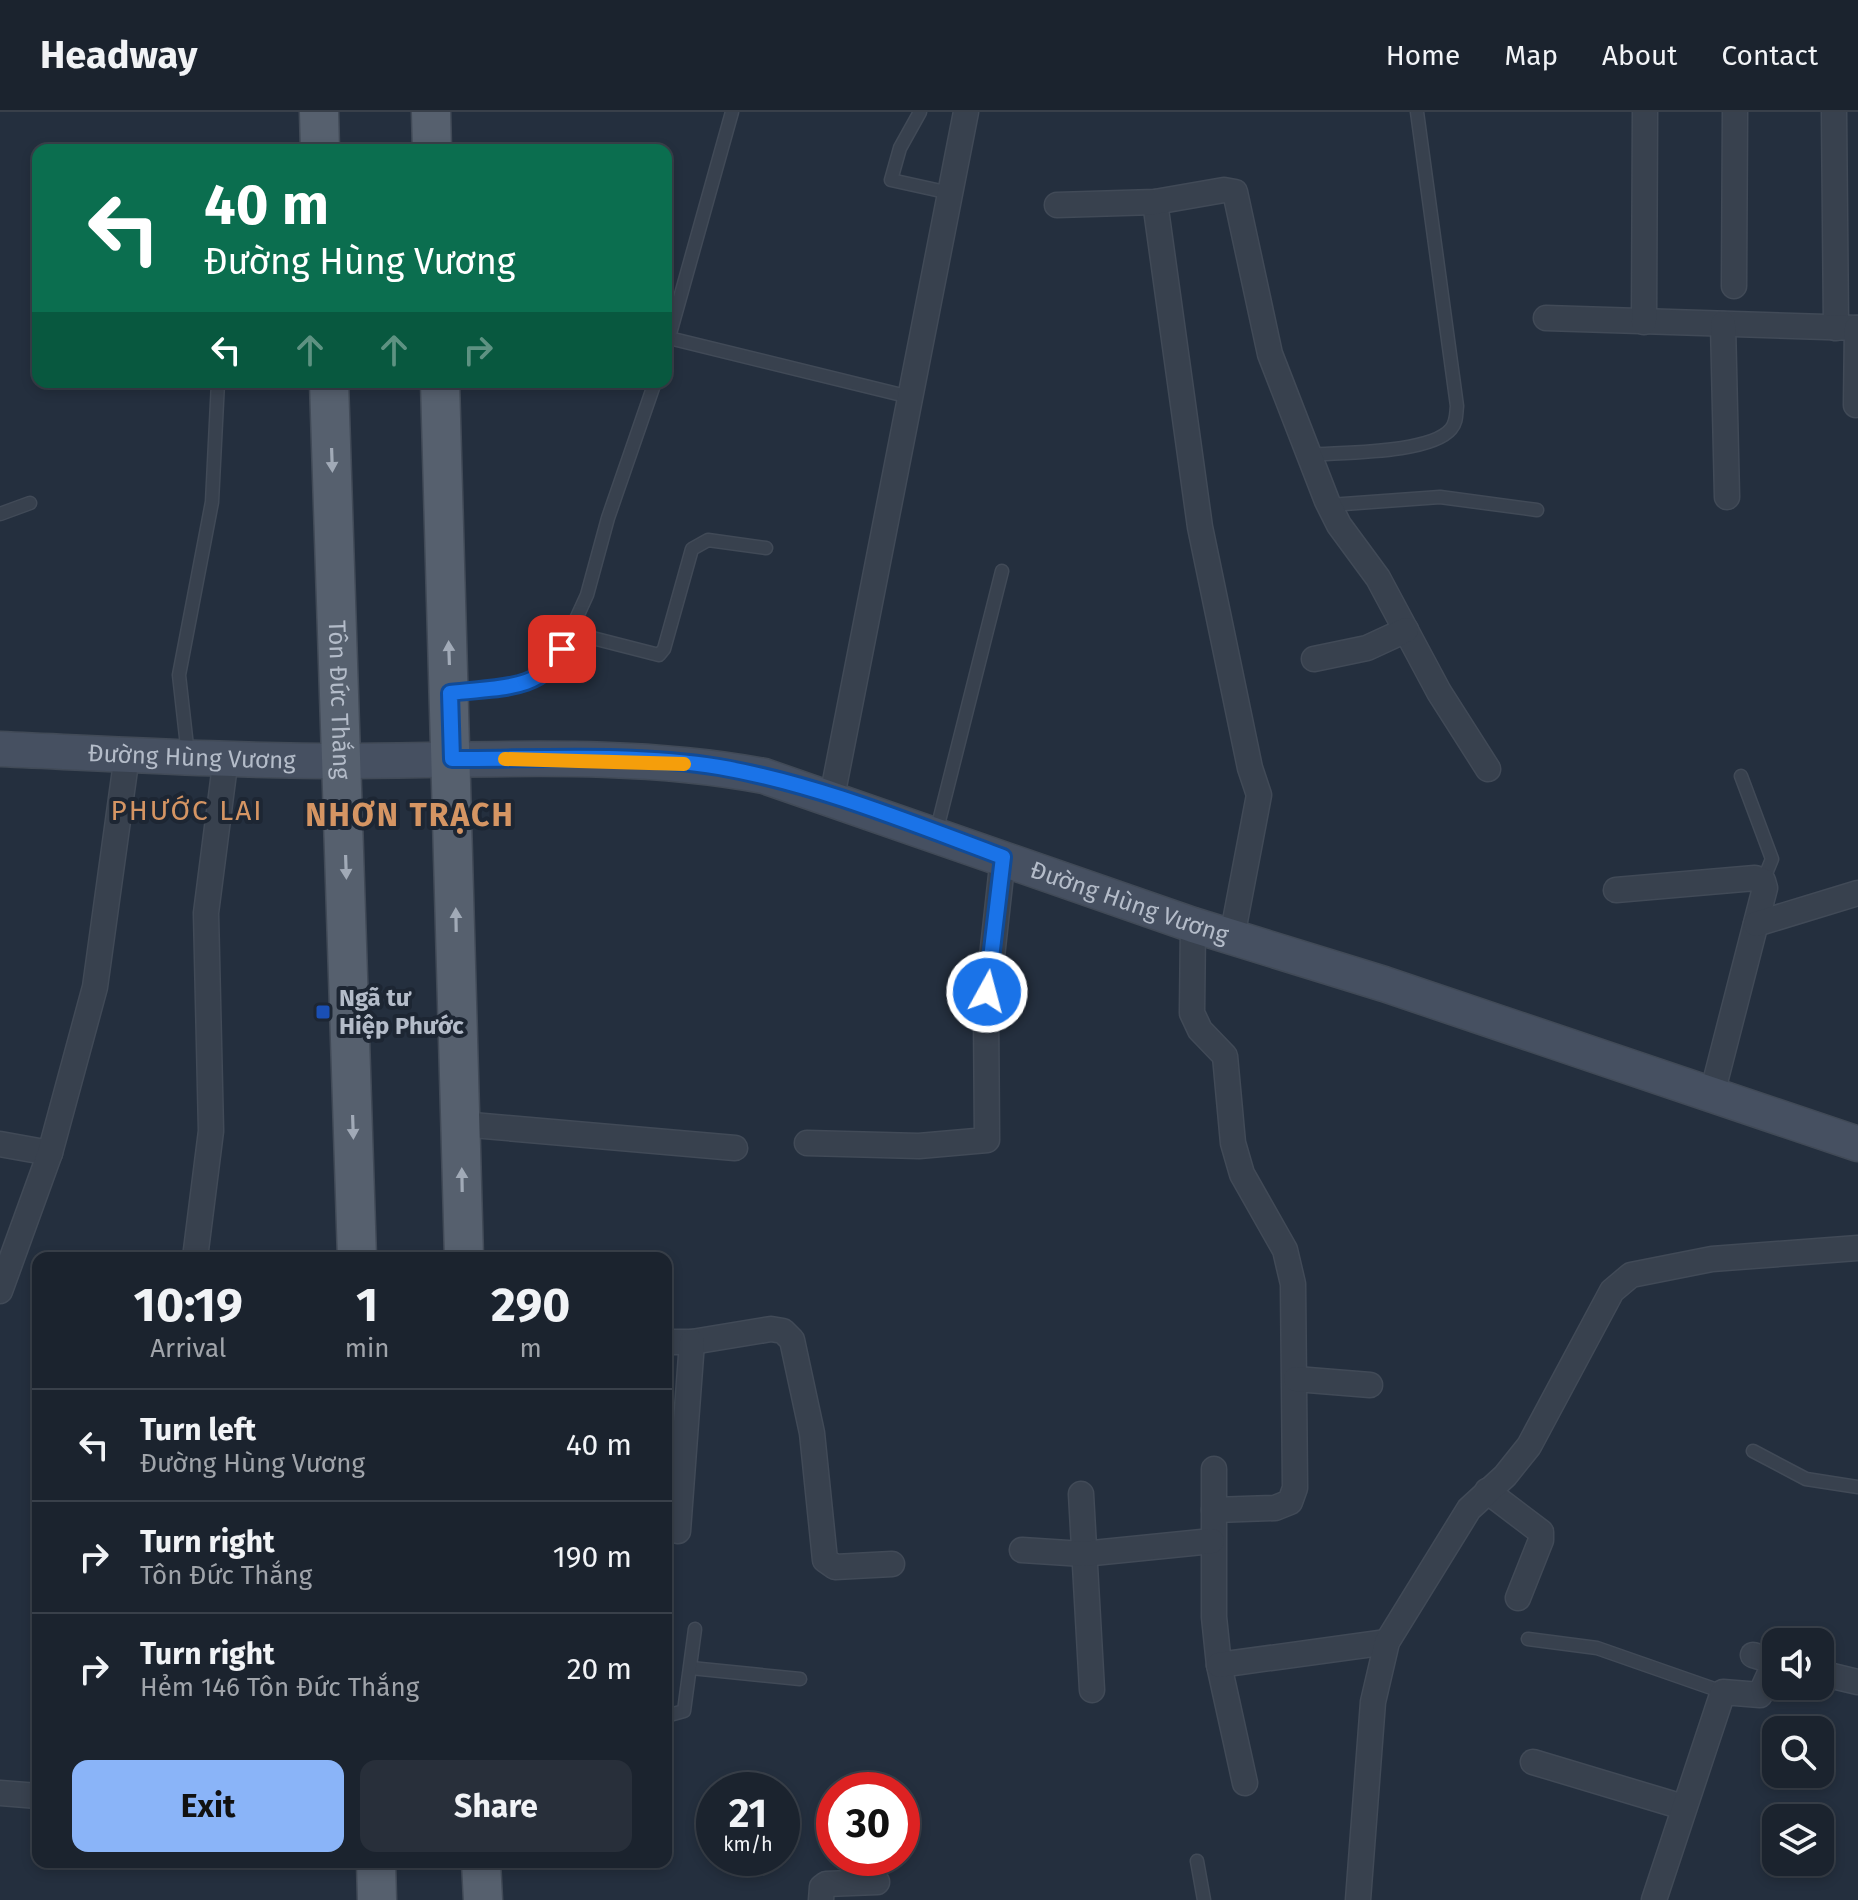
<!DOCTYPE html>
<meta charset="utf-8">
<style>
:root{--surface:#1b232e;--page:#282f3a;--text:#f1f3f6;--muted:#a0a4aa;--line:#39404a;--accent:#8ab4f8}
body{margin:0;font-family:"Fira Sans",sans-serif;background:var(--page);color:var(--text);height:100vh;display:flex;flex-direction:column;font-size:30px;white-space:nowrap}
*{box-sizing:border-box;margin:0}
p{font-size:26px;color:var(--muted)}
.icon{flex:none;width:44px;height:44px;fill:none;stroke:currentColor;stroke-width:2;stroke-linecap:round;stroke-linejoin:round}
.map{position:relative;flex:1;overflow:hidden}
.panel{position:absolute;left:32px;top:1140px;width:640px;height:616px;display:flex;flex-direction:column;background:var(--surface);border-radius:16px;box-shadow:0 4px 12px #0003,0 0 0 2px var(--line)}
.panel>*{flex:none}
.banner{position:absolute;left:32px;top:32px;width:640px;height:244px;border-radius:16px;box-shadow:0 4px 12px #0003,0 0 0 2px var(--line);background:#0b6e4f;color:#fff;overflow:hidden}
.buttons{position:absolute;left:1762px;top:1516px;display:grid;gap:16px}
.buttons a{display:grid;place-items:center;width:72px;height:72px;border-radius:16px;background:var(--surface);box-shadow:0 4px 12px #0003,0 0 0 2px var(--line);font-size:40px}
.speed{position:absolute;left:696px;top:1660px;display:flex;gap:16px;font-size:40px;font-weight:700;text-align:center}
.speed>*{display:grid;place-content:center;width:104px;height:104px;border-radius:50%;background:var(--surface);box-shadow:0 4px 12px #0003,0 0 0 2px var(--line);line-height:1}
.speed small{font-size:20px;font-weight:400}
.speed .limit{border:12px solid #d22;background:#fff;color:#111}
.pin{position:absolute;display:grid;place-items:center;width:68px;height:68px;color:#fff;margin:-34px;border-radius:16px;box-shadow:0 4px 12px #0006}
.me{position:absolute;width:88px;margin:-44px;rotate:7deg;stroke-linejoin:round;filter:drop-shadow(0 0 6px #0008)}
.turn{display:flex;align-items:center;gap:28px;height:168px;padding:0 40px;font-size:36px}
.turn .icon{width:104px;height:104px;stroke-width:2.5}
.turn b{display:block;font-size:56px;line-height:68px}
.lanes{display:flex;align-items:center;height:76px;padding:0 40px;background:#0003;justify-content:center;gap:40px;direction:ltr}
.lanes .off{opacity:.35}
.eta{display:flex;justify-content:space-evenly;align-items:center;height:136px;text-align:center}
.eta b{font-size:48px;font-weight:700;line-height:56px}
.action{display:flex;gap:16px;margin-top:auto;padding:16px 40px}
.action a{flex:1;height:92px;border-radius:16px;background:var(--accent);color:#111;font-size:32px;font-weight:700;line-height:92px;text-align:center}
.action a+a{background:var(--page);color:var(--text)}
ul{padding:0;list-style:none}
li{display:flex;align-items:center;gap:24px;height:112px;padding:0 40px;border-top:2px solid var(--line)}
li div{flex:1}
li b{display:block;font-size:30px}
li em{font-style:normal}
header{display:flex;align-items:center;gap:48px;box-sizing:border-box;height:112px;padding:0 40px;background:var(--surface);border-bottom:2px solid var(--line)}
header strong{font-size:38px}
nav{display:flex;gap:44px;margin-inline-start:auto;font-size:28px}
.map>svg:first-child{display:block}
</style>
<header>
<strong>Headway</strong>
<nav><a>Home</a><a>Map</a><a>About</a><a>Contact</a></nav>
</header>
<div class="map">
<svg width="1858" height="1788" viewBox="0 0 1858 1788">
<rect width="100%" height="100%" fill="#242f3e"/>
<g fill="none" stroke-linecap="round" stroke-linejoin="round">
<defs>
<g id="lane">
<path d="M 920,0 L 900,36 L 891,68 L 950,81"/>
<path d="M 669,226 L 910,285"/>
<path d="M 666,236 L 732,0"/>
<path d="M 1309,343 C 1341,340 1430,342 1451,317 C 1457,310 1456,302 1457,294 L 1417,0"/>
<path d="M 1330,393 L 1440,385 L 1537,398"/>
<path d="M 0,402 L 30,391"/>
<path d="M 569,520 L 659,543 L 664,537 L 692,437 L 708,428 L 766,436"/>
<path d="M 453,581 L 530,570 L 555,553 L 587,483 L 608,406 L 655,270"/>
<path d="M 188,643 L 179,563 L 212,390 L 218,270"/>
<path d="M 1741,664 L 1772,747 L 1763,769"/>
<path d="M 936,721 L 1002,459"/>
<path d="M 1753,1339 L 1806,1367 L 1858,1375"/>
<path d="M 1528,1527 L 1597,1536 L 1723,1580"/>
<path d="M 691,1556 L 800,1567"/>
<path d="M 666,1604 L 684,1599 L 695,1517"/>
<path d="M 1197,1749 L 1204,1788"/>
</g>
<g id="street">
<path d="M 1834,0 L 1836,216"/>
<path d="M 1155,90 L 1200,415 L 1250,656 L 1259,683 L 1232,825"/>
<path d="M 1057,93 L 1155,90 L 1224,78 L 1235,80 L 1270,242 L 1327,389 L 1339,413 L 1378,466 L 1439,580 L 1488,657"/>
<path d="M 1734,174 L 1735,0"/>
<path d="M 1546,206 L 1858,216"/>
<path d="M 1644,210 L 1645,0"/>
<path d="M 1723,212 L 1727,385"/>
<path d="M 1856,293 L 1857,216"/>
<path d="M 1314,547 L 1367,536 L 1406,518"/>
<path d="M 832,685 L 966,0"/>
<path d="M 1616,778 L 1755,766 L 1763,769 L 1765,776 L 1712,982"/>
<path d="M 1756,812 L 1858,781"/>
<path d="M 1193,813 L 1192,901 L 1200,918 L 1225,944 L 1233,1031 L 1242,1062 L 1285,1138 L 1293,1172 L 1295,1376 L 1290,1390 L 1275,1396 L 1214,1398"/>
<path d="M 461,1012 L 735,1036"/>
<path d="M 807,1031 L 919,1034 L 987,1028 L 986,899 L 1003,745"/>
<path d="M 0,1032 L 50,1041"/>
<path d="M 195,1146 L 211,1019 L 206,801 L 226,645"/>
<path d="M 0,1179 L 50,1041 L 95,875 L 127,643"/>
<path d="M 666,1230 L 692,1230 L 771,1217 L 783,1219 L 792,1228 L 812,1321 L 825,1448 L 835,1455 L 892,1452"/>
<path d="M 1296,1267 L 1370,1273"/>
<path d="M 1214,1357 L 1214,1505 L 1219,1553 L 1245,1671"/>
<path d="M 1487,1379 L 1541,1420 L 1541,1428 L 1518,1486"/>
<path d="M 1081,1382 L 1092,1578"/>
<path d="M 678,1419 L 692,1230"/>
<path d="M 1022,1438 L 1083,1442 L 1212,1429"/>
<path d="M 1753,1543 L 1776,1550"/>
<path d="M 1219,1553 L 1387,1530"/>
<path d="M 1820,1561 L 1858,1570"/>
<path d="M 1533,1650 L 1683,1695"/>
<path d="M 0,1681 L 38,1684"/>
<path d="M 821,1788 L 822,1775 L 826,1772 L 877,1770"/>
<path d="M 1358,1788 L 1373,1590 L 1387,1530 L 1469,1397 L 1505,1364 L 1529,1334 L 1612,1179 L 1631,1163 L 1712,1147 L 1858,1136"/>
<path d="M 1654,1788 L 1723,1580 L 1760,1583 L 1775,1550"/>
</g>
<g id="secondary">
<path id="s1" d="M 0,637 C 115,642 231,649 346,649 C 485,649 626,638 764,664 L 1193,813 L 1384,872 L 1858,1032"/>
</g>
<g id="primary">
<path d="M 319,0 L 320,38"/>
<path d="M 431,0 L 432,38"/>
<path id="s2" d="M 329,270 L 357,1146"/>
<path d="M 440,270 L 464,1146"/>
<path d="M 376,1750 L 377,1788"/>
<path d="M 481,1750 L 483,1788"/>
</g>
</defs>
<use href="#lane" stroke="#414a57" stroke-width="15"/>
<use href="#street" stroke="#414a57" stroke-width="27"/>
<use href="#secondary" stroke="#414a57" stroke-width="37"/>
<use href="#primary" stroke="#414a57" stroke-width="41"/>
<use href="#lane" stroke="#38414e" stroke-width="12"/>
<use href="#street" stroke="#38414e" stroke-width="24"/>
<use href="#secondary" stroke="#465061" stroke-width="34"/>
<use href="#primary" stroke="#56606e" stroke-width="38"/>
</g>
<defs><path id="oneway-solid" d="M-6-.8H1V-3.2L6.5 0L1 3.2V.8H-6Z" transform="scale(2)"/></defs>
<g fill="#a1aab7">
<use href="#oneway-solid" transform="translate(332 348) rotate(88)"/>
<use href="#oneway-solid" transform="translate(449 541) rotate(-92)"/>
<use href="#oneway-solid" transform="translate(346 755) rotate(88)"/>
<use href="#oneway-solid" transform="translate(456 808) rotate(-91)"/>
<use href="#oneway-solid" transform="translate(353 1015) rotate(88)"/>
<use href="#oneway-solid" transform="translate(462 1068) rotate(-91)"/>
</g>
<g fill="none" stroke-linecap="round" stroke-linejoin="round">
<defs>
<path id="route" d="M 562,537 C 543,581 492,575 450,581 L 452,647 C 540,647 633,641 719,655 C 817,672 911,711 1003,745 L 987,880"/>
</defs>
<use href="#route" stroke="#114b97" stroke-width="20"/>
<use href="#route" stroke="#1a73e8" stroke-width="14"/>
<path stroke="#f59e0b" stroke-width="14" d="M 505,647 L 684,652"/>
</g>
<rect fill="#1a4fb4" stroke="#1d2633" stroke-width="3" x="315" y="892" width="16" height="16" rx="4"/>
<g text-anchor="middle" stroke-width="8" stroke-linejoin="round" paint-order="stroke">
<g font-size="24" fill="#b4bcc9" stroke="#1d2633">
<text dy="8" stroke="none"><textPath href="#s2" startOffset="318">Tôn Đức Thắng</textPath></text>
<text dy="8" stroke="none"><textPath href="#s1" startOffset="192">Đường Hùng Vương</textPath></text>
<text dy="8" stroke="none"><textPath href="#s1" startOffset="1152">Đường Hùng Vương</textPath></text>
</g>
<g font-size="24" font-weight="bold" fill="#b4bcc9" stroke="#1d2633" text-anchor="start">
<text x="339" y="894">Ngã tư<tspan x="339" dy="28">Hiệp Phước</tspan></text>
</g>
<g font-size="28" letter-spacing="2" fill="#d59563" stroke="#1d2633">
<text x="187" y="708">PHƯỚC LAI</text>
</g>
<g font-size="32" font-weight="bold" letter-spacing="2" fill="#d59563" stroke="#1d2633">
<text x="410" y="714">NHƠN TRẠCH</text>
</g>
</g>
</svg>
<div class="buttons">
<a><svg class="icon" aria-label="sound" viewBox="0 0 24 24"><path d="M4 9h4l5-4v14l-5-4H4zM17 9q2 3 0 6"/></svg></a>
<a><svg class="icon" aria-label="search" viewBox="0 0 24 24"><circle cx="10" cy="10" r="6"/><path d="M15 15l6 6"/></svg></a>
<a><svg class="icon" aria-label="layers" viewBox="0 0 24 24"><path d="M12 4l9 5-9 5-9-5zM3 14l9 5 9-5"/></svg></a>
</div>
<div class="speed"><div>21<small>km/h</small></div><div class="limit">30</div></div>
<div class="pin" style="left:562px;top:537px;background:#d93025"><svg class="icon" aria-label="arrive" viewBox="0 0 24 24"><path d="M6 21V4h12l-3 4 3 4H6"/></svg></div>
<svg class="me" style="left:987px;top:880px" viewBox="-20 -20 40 40"><circle r="17" fill="#1a73e8" stroke="#fff" stroke-width="3"/><path d="M0-11L8 9 0 5-8 9z" fill="#fff"/></svg>
<div class="banner">
<div class="turn"><svg class="icon" aria-label="left" viewBox="0 0 24 24"><path d="M17 20v-9H6M10 6l-5 5 5 5"/></svg><div><b>40 m</b>Đường Hùng Vương</div></div>
<div class="lanes"><svg class="icon" aria-label="left" viewBox="0 0 24 24"><path d="M17 20v-9H6M10 6l-5 5 5 5"/></svg><svg class="icon off" aria-label="ahead" viewBox="0 0 24 24"><path d="M12 20V5M6 11l6-6 6 6"/></svg><svg class="icon off" aria-label="ahead" viewBox="0 0 24 24"><path d="M12 20V5M6 11l6-6 6 6"/></svg><svg class="icon off" aria-label="right" viewBox="0 0 24 24"><path d="M7 20v-9h11M14 6l5 5-5 5"/></svg></div>
</div>
<section class="panel">
<div class="eta">
<div><b>10:19</b><p>Arrival</p></div>
<div><b>1</b><p>min</p></div>
<div><b>290</b><p>m</p></div>
</div>
<ul>
<li><svg class="icon" aria-label="left" viewBox="0 0 24 24"><path d="M17 20v-9H6M10 6l-5 5 5 5"/></svg><div><b>Turn left</b><p>Đường Hùng Vương</p></div><em>40 m</em></li>
<li><svg class="icon" aria-label="right" viewBox="0 0 24 24"><path d="M7 20v-9h11M14 6l5 5-5 5"/></svg><div><b>Turn right</b><p>Tôn Đức Thắng</p></div><em>190 m</em></li>
<li><svg class="icon" aria-label="right" viewBox="0 0 24 24"><path d="M7 20v-9h11M14 6l5 5-5 5"/></svg><div><b>Turn right</b><p>Hẻm 146 Tôn Đức Thắng</p></div><em>20 m</em></li>
</ul>
<div class="action"><a>Exit</a><a>Share</a></div>
</section>
</div>
